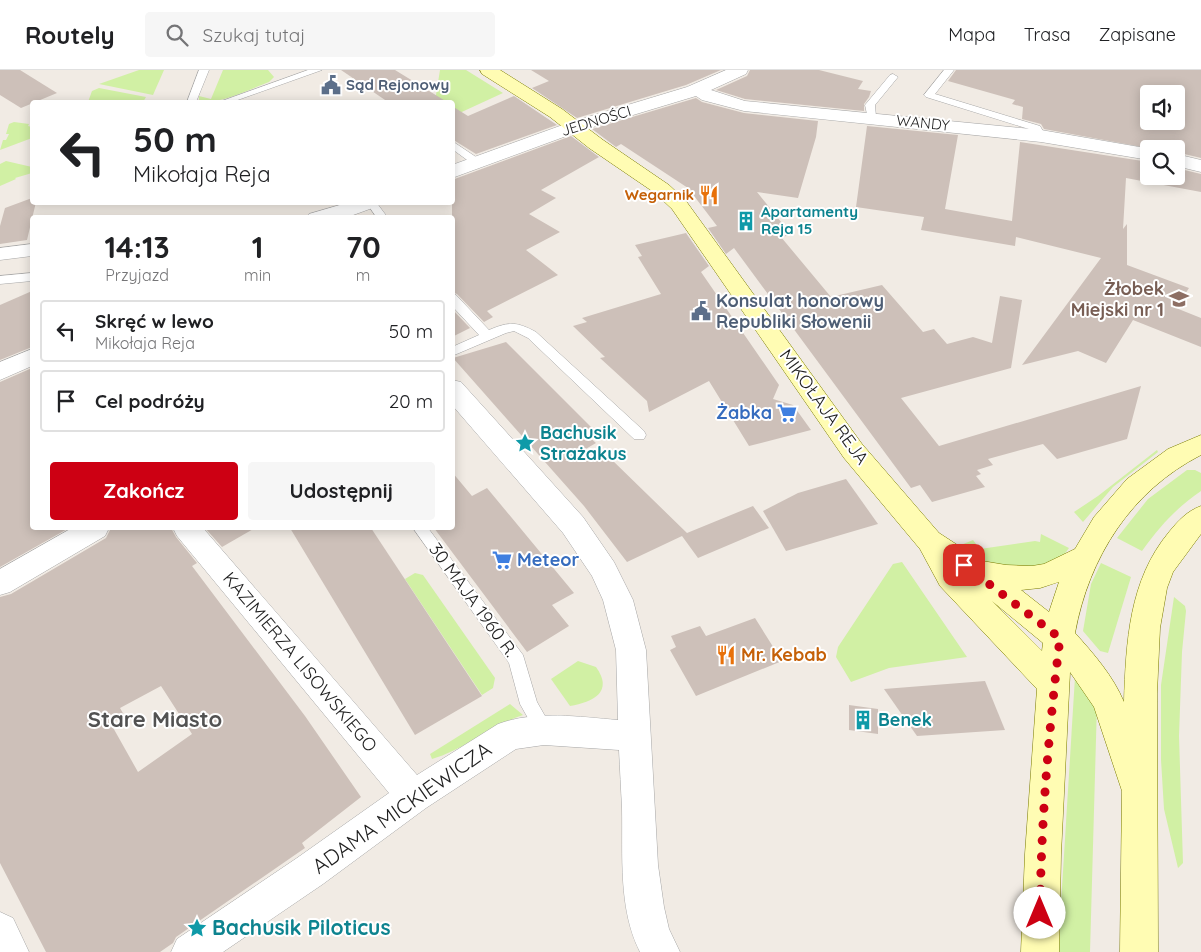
<!DOCTYPE html>
<html lang="pl">
<meta charset="utf-8">
<style>
:root{--surface:#fff;--page:#f6f6f6;--text:#202124;--muted:#757577;--line:#e0e0e0;--accent:#cd0013}
body{margin:0;font-family:Quicksand,sans-serif;background:var(--page);color:var(--text);height:100vh;display:flex;flex-direction:column;font-size:19px;white-space:nowrap}
*{box-sizing:border-box;margin:0}
p{font-size:16px;color:var(--muted)}
.icon{flex:none;width:28px;height:28px;fill:none;stroke:currentColor;stroke-width:2;stroke-linecap:round;stroke-linejoin:round}
.map{position:relative;flex:1;overflow:hidden}
.drawer{position:absolute;left:30px;top:145px;width:425px;height:315px;display:flex;flex-direction:column;background:var(--surface);border-radius:5px;box-shadow:0 2px 12px #0003}
.drawer>*{flex:none}
.banner{position:absolute;left:30px;top:30px;width:425px;height:105px;border-radius:5px;box-shadow:0 2px 12px #0003;background:#fff;color:var(--text);overflow:hidden}
.controls{position:absolute;left:1140px;top:15px;display:grid;gap:10px}
.controls a{display:grid;place-items:center;width:45px;height:45px;border-radius:5px;background:var(--surface);box-shadow:0 2px 12px #0003;font-size:25px}
.pin{position:absolute;display:grid;place-items:center;width:42px;height:42px;color:#fff;margin:-21px;border-radius:10px;box-shadow:0 2px 8px #0006}
.me{position:absolute;width:55px;margin:-28px;rotate:0deg;stroke-linejoin:round;filter:drop-shadow(0 0 4px #0008)}
.turn{display:flex;align-items:center;gap:18px;height:105px;padding:0 20px;font-size:22px}
.turn .icon{width:65px;height:65px;stroke-width:2.5}
.turn b{display:block;font-size:35px;line-height:42px}
.eta{display:flex;justify-content:space-evenly;align-items:center;height:85px;text-align:center}
.eta b{font-size:30px;font-weight:700;line-height:35px}
.primary-button{display:flex;gap:10px;margin-top:auto;padding:10px 20px}
.primary-button a{flex:1;height:58px;border-radius:5px;background:var(--accent);color:#fff;font-size:20px;font-weight:700;line-height:58px;text-align:center}
.primary-button a+a{background:var(--page);color:var(--text)}
ul{padding:0;list-style:none}
li{display:flex;align-items:center;gap:15px;height:62px;margin:0 10px 8px;padding:0 10px;border:2px solid var(--line);border-radius:5px}
li div{flex:1}
li b{display:block;font-size:19px}
li em{font-style:normal}
header{display:flex;align-items:center;gap:30px;box-sizing:border-box;height:70px;padding:0 25px;background:var(--surface);border-bottom:1px solid var(--line)}
header strong{font-size:24px}
nav{display:flex;gap:28px;margin-inline-start:auto;font-size:18px}
.search{width:350px;height:45px;background:var(--page);display:flex;align-items:center;gap:12px;box-sizing:border-box;padding:0 18px;border-radius:5px;color:var(--muted);font-size:19px}
.map>svg:first-child{display:block}
</style>
<header>
<strong>Routely</strong>
<div class="search"><svg class="icon" aria-label="search" viewBox="0 0 24 24"><circle cx="10" cy="10" r="6"/><path d="M15 15l6 6"/></svg>Szukaj tutaj</div>
<nav><a>Mapa</a><a>Trasa</a><a>Zapisane</a></nav>
</header>
<div class="map">
<svg width="1201" height="882" viewBox="0 0 1201 882">
<rect width="100%" height="100%" fill="#f1ebe4"/>
<g fill="#d1f0a4">
<path d="M 139,0 L 164,0 L 153,25 L 99,14 Z"/>
<path d="M 223,0 L 268,0 L 274,7 L 269,12 C 252,18 217,36 199,31 L 199,26 L 211,29 Z"/>
<path d="M 440,0 L 466,0 L 503,23 L 453,46 L 452,32 L 418,32 L 436,25 Z"/>
<path d="M 99,18 L 146,27 L 143,32 L 88,32 L 92,21 Z"/>
<path d="M 14,52 L 29,54 L 28,56 L 32,57 L 32,68 L 0,80 L 3,70 L 6,70 L 9,64 L 6,64 L 9,54 Z"/>
<path d="M 6,91 L 32,97 L 32,103 L 15,108 L 16,109 L 0,116 L 0,94 Z"/>
<path d="M 1157,380 L 1158,382 L 1113,417 L 1083,452 L 1074,442 L 1098,426 Z"/>
<path d="M 1187,400 L 1195,400 L 1201,403 L 1201,421 C 1175,439 1161,455 1142,481 L 1117,468 L 1148,429 Z"/>
<path d="M 1041,464 L 1069,478 L 1061,489 L 1034,499 L 985,493 L 956,477 L 973,470 L 980,479 L 1035,471 L 1040,472 Z"/>
<path d="M 902,492 L 967,587 L 889,598 L 851,612 L 836,587 L 838,577 L 893,494 Z"/>
<path d="M 1101,493 L 1131,507 L 1108,583 L 1100,581 L 1083,561 L 1091,514 Z"/>
<path d="M 415,503 L 423,505 L 495,608 L 493,618 L 482,625 L 405,509 Z"/>
<path d="M 1174,527 L 1185,536 L 1186,541 L 1182,582 L 1179,666 L 1183,793 L 1178,798 L 1164,739 L 1161,690 L 1161,615 Z"/>
<path d="M 578,591 L 596,597 C 614,622 593,632 570,636 L 551,609 Z"/>
<path d="M 1075,607 L 1097,634 L 1090,882 L 1058,882 Z"/>
<path d="M 510,634 L 523,645 C 491,656 465,679 432,689 L 430,684 Z"/>
</g>
<g fill="#cdc0b9" fill-rule="evenodd">
<path d="M 0,0 L 20,0 L 57,23 L 21,38 L 0,25 Z"/>
<path d="M 341,0 L 395,0 L 447,32 L 388,32 Z"/>
<path d="M 531,0 L 721,0 L 686,15 L 577,48 L 532,18 L 549,11 Z"/>
<path d="M 750,0 L 819,0 L 863,11 L 858,19 L 871,21 L 869,27 L 864,34 L 864,41 L 745,29 L 716,20 L 747,6 Z"/>
<path d="M 956,0 L 1201,0 L 1201,88 L 1176,82 L 1176,79 L 1153,79 L 1044,59 L 1041,54 L 1022,49 L 1023,37 L 1012,34 L 1015,30 L 948,11 ZM 1149,24 L 1176,24 L 1176,51 L 1149,51 Z"/>
<path d="M 514,26 L 557,55 L 476,84 L 452,69 L 452,36 L 468,46 Z"/>
<path d="M 696,28 L 702,32 L 744,43 L 818,51 L 816,67 L 798,128 L 757,122 L 774,143 L 786,140 L 777,147 L 792,165 L 781,167 L 831,227 L 882,215 L 923,262 L 934,259 L 947,274 L 973,267 L 992,273 L 1000,226 L 1022,230 L 1011,298 L 901,328 L 939,376 L 1141,316 L 1127,369 L 1057,389 L 1043,374 L 988,389 L 993,395 L 977,400 L 981,404 L 976,406 L 985,417 L 932,432 L 920,415 L 911,418 L 734,178 L 726,184 L 708,158 L 717,156 L 688,118 L 621,74 L 616,77 L 592,59 Z"/>
<path d="M 867,56 L 958,65 L 945,139 L 1012,151 L 1020,72 L 1149,92 L 1149,106 L 1176,106 L 1176,98 L 1201,104 L 1201,122 L 1126,108 L 1123,159 L 1127,154 L 1127,195 L 1189,218 L 1176,238 L 1201,248 L 1201,277 L 1133,250 L 1106,293 L 1078,281 L 1022,295 L 1101,188 L 1016,167 L 1015,176 L 921,160 L 924,147 L 856,137 Z"/>
<path d="M 571,66 L 599,87 L 541,120 L 556,128 L 529,144 L 560,162 L 526,180 L 558,205 L 487,241 L 493,247 L 484,252 L 457,224 L 452,222 L 452,123 L 454,122 L 452,110 Z"/>
<path d="M 32,128 L 32,132 L 36,132 L 27,170 L 0,174 L 0,156 L 5,138 Z"/>
<path d="M 686,163 L 709,196 L 701,202 L 779,315 L 773,329 L 793,335 L 811,360 L 749,376 L 709,311 L 649,342 L 647,331 L 600,288 L 605,287 L 573,256 L 587,252 L 582,248 L 661,224 L 638,187 L 642,186 L 635,175 Z"/>
<path d="M 32,221 L 32,277 L 0,290 L 0,235 Z"/>
<path d="M 452,239 L 470,258 L 452,267 Z"/>
<path d="M 506,272 L 596,362 L 588,366 L 596,373 L 565,391 L 610,388 L 687,463 L 753,436 L 769,458 L 698,488 L 682,466 L 627,492 L 584,436 L 453,288 Z"/>
<path d="M 32,298 L 32,458 L 69,458 L 0,497 L 0,312 Z"/>
<path d="M 452,402 L 472,426 L 487,418 L 574,523 L 552,535 L 569,556 L 527,582 L 434,458 L 452,458 Z"/>
<path d="M 846,409 L 878,454 L 786,481 L 763,441 L 798,423 Z"/>
<path d="M 111,458 L 171,458 L 176,467 L 197,493 L 192,496 L 305,646 L 361,727 L 302,773 L 305,778 L 176,867 L 173,873 L 160,882 L 46,882 L 0,793 L 0,527 L 11,524 L 106,468 ZM 161,616 L 192,664 L 138,702 L 111,654 L 124,645 L 120,638 Z"/>
<path d="M 205,458 L 255,458 L 222,477 Z"/>
<path d="M 290,458 L 371,458 L 482,626 L 415,665 Z"/>
<path d="M 755,548 L 782,591 L 696,626 L 670,580 L 676,577 L 671,566 L 700,556 L 706,566 Z"/>
<path d="M 985,611 L 1005,660 L 917,666 L 884,619 Z"/>
<path d="M 849,635 L 878,639 L 878,664 L 849,660 Z"/>
</g>
<g fill="none" stroke-linecap="round" stroke-linejoin="round">
<defs>
<g id="lane">
<path d="M 199,0 L 209,0 L 196,32 L 187,32 Z"/>
<path d="M 308,0 L 322,0 L 232,32 L 219,32 Z"/>
<path d="M 944,0 L 954,0 L 935,24 L 1040,56 L 1046,66 L 1045,68 L 1037,68 L 1032,60 L 926,27 L 924,25 Z"/>
<path d="M 893,4 L 898,7 L 875,35 L 876,47 L 871,50 L 868,49 L 865,35 L 890,5 Z"/>
<path d="M 452,71 L 482,91 L 483,93 L 482,95 L 474,95 L 452,79 Z"/>
<path d="M 366,132 L 376,132 L 388,148 L 377,148 Z"/>
<path d="M 32,203 L 32,211 L 0,214 L 0,206 Z"/>
<path d="M 452,224 L 456,225 L 489,260 C 510,251 517,252 536,262 L 644,361 L 646,365 L 644,369 L 634,369 L 528,268 L 514,261 L 506,263 L 452,286 L 452,277 L 479,265 L 452,236 Z"/>
<path d="M 413,458 L 428,458 L 523,585 L 537,632 L 553,660 L 550,666 L 544,668 L 538,666 L 520,634 L 509,593 Z"/>
</g>
<g id="street">
<path d="M 726,0 L 748,0 L 746,4 L 711,20 L 745,31 L 1041,60 L 1151,79 L 1149,79 L 1149,90 L 1041,72 L 744,41 L 702,30 L 696,26 L 580,61 L 452,108 L 452,95 L 568,53 L 687,17 Z"/>
<path d="M 1176,84 L 1201,90 L 1201,102 L 1176,96 Z"/>
<path d="M 350,132 L 381,132 L 378,136 L 345,148 L 306,148 L 309,144 Z"/>
<path d="M 32,174 L 32,186 L 0,190 L 0,178 Z"/>
<path d="M 32,279 L 32,296 L 0,310 L 0,292 Z"/>
<path d="M 452,310 L 461,312 L 583,447 L 614,492 L 633,530 L 646,580 L 658,795 L 664,837 L 669,859 L 680,882 L 640,882 C 618,839 623,785 622,738 C 621,719 620,700 619,680 L 544,675 L 516,679 L 426,738 L 323,814 L 223,882 L 171,882 L 177,869 L 297,788 L 389,723 L 177,466 L 173,458 L 203,458 L 417,705 L 498,654 C 536,640 579,647 618,650 L 616,580 L 603,530 L 592,506 L 563,463 L 452,335 Z"/>
<path d="M 72,458 L 109,458 L 105,466 L 10,522 L 0,525 L 0,499 Z"/>
<path d="M 0,842 L 13,848 L 29,882 L 0,882 Z"/>
</g>
<path id="secondary" d="M 480,0 L 500,0 L 562,39 L 603,70 L 669,115 L 686,131 L 862,374 L 939,463 L 982,491 L 1006,495 L 1032,496 L 1044,494 L 1075,479 L 1094,447 L 1127,409 L 1168,379 L 1201,365 L 1201,385 C 1131,421 1089,487 1075,563 C 1094,584 1113,606 1124,632 C 1126,572 1129,510 1169,462 C 1178,451 1187,441 1201,436 L 1201,464 L 1173,502 L 1167,518 L 1160,558 L 1157,623 L 1158,882 L 1120,882 L 1122,721 L 1094,637 L 1070,602 L 1061,784 L 1059,882 L 1021,882 L 1025,784 L 1037,619 L 940,516 L 920,479 L 844,388 L 672,139 L 655,123 L 589,78 L 550,47 L 482,4 ZM 1059,512 L 1049,542 L 1021,520 L 1040,518 ZM 992,531 L 1043,573 L 1042,581 Z"/>
</defs>
<use href="#lane" stroke="#a6a6a6" stroke-width="1"/>
<use href="#street" stroke="#a6a6a6" stroke-width="1"/>
<use href="#secondary" stroke="#7a7b00" stroke-width="1"/>
<use href="#lane" fill="#fff" fill-rule="evenodd"/>
<use href="#street" fill="#fff" fill-rule="evenodd"/>
<use href="#secondary" fill="#fffcb3" fill-rule="evenodd"/>
</g>
<g fill="none" stroke-linecap="round" stroke-linejoin="round">
<path stroke="#cd0013" stroke-width="9" stroke-dasharray="0 16.2" d="M 964,495 L 1060,568 C 1049,659 1041,751 1040,843"/>
</g>
<defs>
<symbol id="civic-bare" viewBox="-9 -9 18 18"><path d="M-.6-6.5H3V-4.5H.6V-3L4-1V1h2V6H-6V1h2V-1L-.6-3ZM-1.2 2.5V6h2.4V2.5Z" fill="#5c6f8a" stroke="#fff" stroke-width="2.5" paint-order="stroke"/></symbol>
<symbol id="restaurant-bare" viewBox="-9 -9 18 18"><path d="M-5-6h1v4h1v-4h1v4h1v-4h1v5L-1.5 .5V6h-2V.5L-5-1ZM5-6V6H3V1.5H1.5Q1.5-4 5-6Z" fill="#e8710a" stroke="#fff" stroke-width="2.5" paint-order="stroke"/></symbol>
<symbol id="building-bare" viewBox="-9 -9 18 18"><path d="M-4-6H4V6H1V3H-1V6H-4ZM-2.5-4.3h1.7v1.8h-1.7ZM.8-4.3h1.7v1.8H.8ZM-2.5-1h1.7V.8h-1.7ZM.8-1h1.7V.8H.8Z" fill="#0f9aa8" stroke="#fff" stroke-width="2.5" paint-order="stroke"/></symbol>
<symbol id="school-bare" viewBox="-9 -9 18 18"><path d="M0-5L7-2L0 1L-7-2ZM-4 1L0 2.5L4 1V4Q0 6-4 4Z" fill="#8d6e63" stroke="#fff" stroke-width="2.5" paint-order="stroke"/></symbol>
<symbol id="supermarket-bare" viewBox="-9 -9 18 18"><path d="M-6-5.5h2.5l.6 2H6L4.5 2H-2.5L-4.4-4H-6ZM-1.5 3.2a1.3 1.3 0 1 0 .1 0ZM3 3.2a1.3 1.3 0 1 0 .1 0Z" fill="#3f7fe0" stroke="#fff" stroke-width="2.5" paint-order="stroke"/></symbol>
<symbol id="sight-bare" viewBox="-9 -9 18 18"><path d="M0-6L1.8-2.2L6-1.7L2.9 1.2L3.7 5.4L0 3.3L-3.7 5.4L-2.9 1.2L-6-1.7L-1.8-2.2Z" fill="#0f9aa8" stroke="#fff" stroke-width="2.5" paint-order="stroke"/></symbol>
</defs>
<g fill-rule="evenodd">
<use href="#civic-bare" x="317" y="1" width="28" height="28"/>
<use href="#restaurant-bare" x="695" y="111" width="28" height="28"/>
<use href="#building-bare" x="732" y="137" width="28" height="28"/>
<use href="#school-bare" x="1165" y="215" width="28" height="28"/>
<use href="#civic-bare" x="687" y="227" width="28" height="28"/>
<use href="#supermarket-bare" x="773" y="329" width="28" height="28"/>
<use href="#sight-bare" x="511" y="359" width="28" height="28"/>
<use href="#supermarket-bare" x="488" y="476" width="28" height="28"/>
<use href="#restaurant-bare" x="712" y="571" width="28" height="28"/>
<use href="#building-bare" x="849" y="636" width="28" height="28"/>
<use href="#sight-bare" x="183" y="844" width="28" height="28"/>
</g>
<g text-anchor="middle" stroke-width="4" stroke-linejoin="round" paint-order="stroke">
<g font-size="15" font-weight="bold" fill="#4e5e75" stroke="#fff" text-anchor="start">
<text x="346" y="20">Sąd Rejonowy</text>
</g>
<g font-size="15" fill="#1f1f1f" stroke="#fff">
<text transform="translate(596 51) rotate(-17)" y="5">JEDNOŚCI</text>
<text transform="translate(923 53) rotate(6)" y="5">WANDY</text>
</g>
<g font-size="15" font-weight="bold" fill="#c56008" stroke="#fff" text-anchor="end">
<text x="694" y="130">Wegarnik</text>
</g>
<g font-size="15" font-weight="bold" fill="#0d838f" stroke="#fff" text-anchor="start">
<text x="761" y="147">Apartamenty<tspan x="761" dy="17">Reja 15</tspan></text>
</g>
<g font-size="18" font-weight="bold" fill="#785e54" stroke="#fff" text-anchor="end">
<text x="1164" y="225">Żłobek<tspan x="1164" dy="21">Miejski nr 1</tspan></text>
</g>
<g font-size="18" font-weight="bold" fill="#4e5e75" stroke="#fff" text-anchor="start">
<text x="716" y="237">Konsulat honorowy<tspan x="716" dy="21">Republiki Słowenii</tspan></text>
</g>
<g font-size="18" fill="#1f1f1f" stroke="#fff">
<text transform="translate(824 337) rotate(54)" y="6">MIKOŁAJA REJA</text>
<text transform="translate(473 530) rotate(54)" y="6">30 MAJA 1960 R.</text>
<text transform="translate(300 592) rotate(50)" y="6">KAZIMIERZA LISOWSKIEGO</text>
</g>
<g font-size="18" font-weight="bold" fill="#366cbe" stroke="#fff" text-anchor="end">
<text x="772" y="349">Żabka</text>
<text x="517" y="496" text-anchor="start">Meteor</text>
</g>
<g font-size="18" font-weight="bold" fill="#0d838f" stroke="#fff" text-anchor="start">
<text x="540" y="369">Bachusik<tspan x="540" dy="21">Strażakus</tspan></text>
<text x="878" y="656">Benek</text>
</g>
<g font-size="18" font-weight="bold" fill="#c56008" stroke="#fff" text-anchor="start">
<text x="741" y="591">Mr. Kebab</text>
</g>
<g font-size="21" fill="#1f1f1f" stroke="#fff">
<text transform="translate(402 738) rotate(-35)" y="7">ADAMA MICKIEWICZA</text>
</g>
<g font-size="21" font-weight="bold" fill="#0d838f" stroke="#fff" text-anchor="start">
<text x="212" y="865">Bachusik Piloticus</text>
</g>
<g font-size="22" font-weight="bold" fill="#525252" stroke="#fff">
<text x="155" y="657">Stare Miasto</text>
</g>
</g>
</svg>
<div class="controls">
<a><svg class="icon" aria-label="sound" viewBox="0 0 24 24"><path d="M4 9h4l5-4v14l-5-4H4zM17 9q2 3 0 6"/></svg></a>
<a><svg class="icon" aria-label="search" viewBox="0 0 24 24"><circle cx="10" cy="10" r="6"/><path d="M15 15l6 6"/></svg></a>
</div>
<div class="pin" style="left:964px;top:495px;background:#d93025"><svg class="icon" aria-label="arrive" viewBox="0 0 24 24"><path d="M6 21V4h12l-3 4 3 4H6"/></svg></div>
<svg class="me" style="left:1040px;top:843px" viewBox="-20 -20 40 40"><circle r="19" fill="#fff"/><path d="M0-13L10 11 0 6-10 11z" fill="#cd0013"/></svg>
<div class="banner">
<div class="turn"><svg class="icon" aria-label="left" viewBox="0 0 24 24"><path d="M17 20v-9H6M10 6l-5 5 5 5"/></svg><div><b>50 m</b>Mikołaja Reja</div></div>
</div>
<section class="drawer">
<div class="eta">
<div><b>14:13</b><p>Przyjazd</p></div>
<div><b>1</b><p>min</p></div>
<div><b>70</b><p>m</p></div>
</div>
<ul>
<li><svg class="icon" aria-label="left" viewBox="0 0 24 24"><path d="M17 20v-9H6M10 6l-5 5 5 5"/></svg><div><b>Skręć w lewo</b><p>Mikołaja Reja</p></div><em>50 m</em></li>
<li><svg class="icon" aria-label="arrive" viewBox="0 0 24 24"><path d="M6 21V4h12l-3 4 3 4H6"/></svg><div><b>Cel podróży</b></div><em>20 m</em></li>
</ul>
<div class="primary-button"><a>Zakończ</a><a>Udostępnij</a></div>
</section>
</div>
